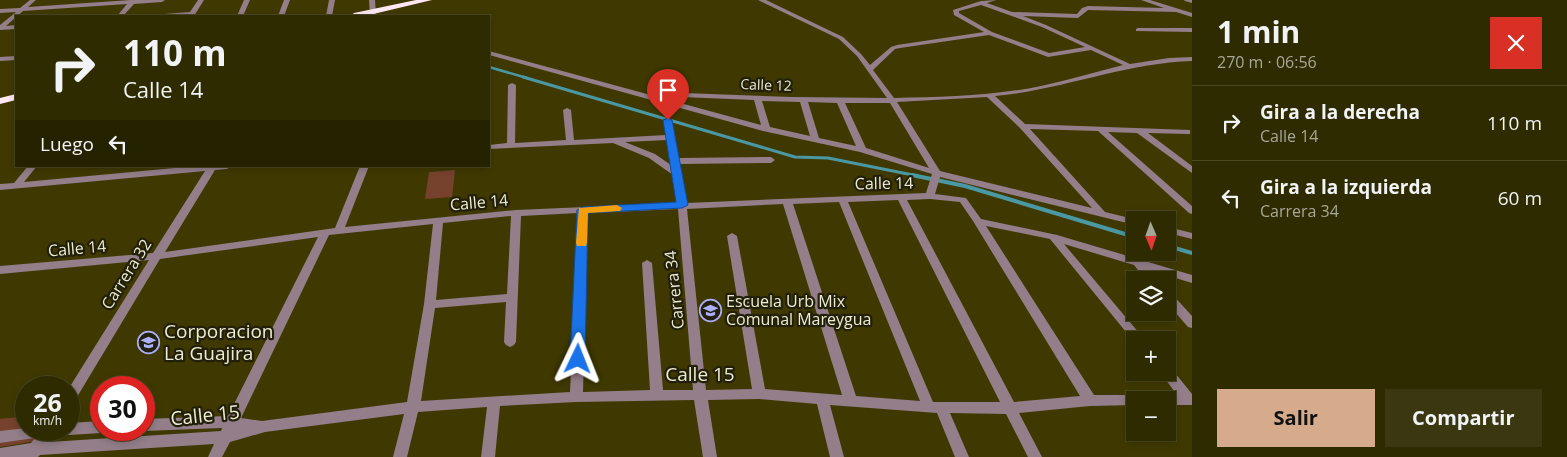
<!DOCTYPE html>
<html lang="es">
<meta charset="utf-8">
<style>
:root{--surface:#2f2b01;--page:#3b3710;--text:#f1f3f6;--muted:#a7a799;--line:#4a4723;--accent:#d6ab8b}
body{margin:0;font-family:"Open Sans",sans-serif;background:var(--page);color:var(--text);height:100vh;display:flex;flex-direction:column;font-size:19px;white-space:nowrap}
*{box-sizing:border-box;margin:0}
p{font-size:16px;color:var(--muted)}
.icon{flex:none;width:28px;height:28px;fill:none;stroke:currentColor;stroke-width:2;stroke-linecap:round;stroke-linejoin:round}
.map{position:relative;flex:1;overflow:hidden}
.sheet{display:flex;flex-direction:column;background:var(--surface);width:375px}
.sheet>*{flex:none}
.banner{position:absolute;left:15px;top:15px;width:475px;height:152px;border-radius:0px;box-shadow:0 2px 8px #0003,0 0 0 1px var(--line);background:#2f2b01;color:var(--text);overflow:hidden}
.needle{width:32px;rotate:178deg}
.buttons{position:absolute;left:1126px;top:211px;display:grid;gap:10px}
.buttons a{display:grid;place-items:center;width:50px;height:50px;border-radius:0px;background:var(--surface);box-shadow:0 2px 8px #0003,0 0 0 1px var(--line);font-size:25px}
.speed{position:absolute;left:15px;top:376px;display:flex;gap:10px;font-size:25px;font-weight:700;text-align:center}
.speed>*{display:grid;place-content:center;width:65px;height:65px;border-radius:50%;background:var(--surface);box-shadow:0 2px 8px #0003,0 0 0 1px var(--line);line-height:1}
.speed small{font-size:12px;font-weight:400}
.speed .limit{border:8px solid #d22;background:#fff;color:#111}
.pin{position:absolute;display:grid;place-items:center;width:42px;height:42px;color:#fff;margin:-51px -21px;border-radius:50% 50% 50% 0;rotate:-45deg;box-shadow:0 0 5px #0007}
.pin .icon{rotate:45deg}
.me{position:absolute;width:55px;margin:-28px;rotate:2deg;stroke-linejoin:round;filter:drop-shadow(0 0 4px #0008)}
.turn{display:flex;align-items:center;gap:18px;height:105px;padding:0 25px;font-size:22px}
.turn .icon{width:65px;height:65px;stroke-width:2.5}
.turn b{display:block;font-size:35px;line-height:42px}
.then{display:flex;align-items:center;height:48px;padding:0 25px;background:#0003;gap:10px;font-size:19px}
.round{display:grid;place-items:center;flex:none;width:52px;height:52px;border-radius:0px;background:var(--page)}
.headline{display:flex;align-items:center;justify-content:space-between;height:85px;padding:0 25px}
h1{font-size:30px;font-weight:700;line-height:38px}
.cta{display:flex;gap:10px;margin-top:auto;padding:10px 25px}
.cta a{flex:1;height:58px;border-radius:0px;background:var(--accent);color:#111;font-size:20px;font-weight:700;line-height:58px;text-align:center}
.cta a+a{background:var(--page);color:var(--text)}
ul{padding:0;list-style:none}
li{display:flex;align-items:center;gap:15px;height:75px;padding:0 25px;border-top:1px solid var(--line)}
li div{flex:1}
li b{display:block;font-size:19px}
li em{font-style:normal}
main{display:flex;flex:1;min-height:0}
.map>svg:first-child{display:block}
</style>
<main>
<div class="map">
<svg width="1192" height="457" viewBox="0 0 1192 457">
<rect width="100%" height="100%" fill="#3f3901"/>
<g fill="#76422d">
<path d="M 455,170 L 452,197 L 425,199 L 429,172 Z"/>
<path d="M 26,416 L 26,430 L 47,439 L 0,447 L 0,419 Z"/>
</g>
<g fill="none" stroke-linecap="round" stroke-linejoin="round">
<path stroke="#4a98a4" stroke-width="2.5" d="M 489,67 L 527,78"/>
<path stroke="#4a98a4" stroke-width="3" d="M 523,77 L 795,157 L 828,158 L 918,176"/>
<g stroke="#4a98a4" stroke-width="4">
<path d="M 912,175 L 965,186 L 1135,237"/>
<path d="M 1168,246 L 1192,253"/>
</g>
<g fill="#937e8a" fill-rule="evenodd">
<path d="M 30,0 L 36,0 L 28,7 L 131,0 L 165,0 L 162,2 L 134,4 L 123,16 L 117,16 L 127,4 L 23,11 L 6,26 L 16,25 L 16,29 L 0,30 L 0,25 L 16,12 L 0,13 L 0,9 L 20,8 Z"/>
<path d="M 198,0 L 204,0 L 194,16 L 161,16 L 164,14 L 190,12 Z"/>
<path d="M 244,0 L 250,0 L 243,16 L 237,16 Z"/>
<path d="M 284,0 L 290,0 L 284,16 L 278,16 Z"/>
<path d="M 329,0 L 335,0 L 332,16 L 326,16 Z"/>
<path d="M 369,0 L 375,0 L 376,16 L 370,16 Z"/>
<path d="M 758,0 L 766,0 L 843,37 L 861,54 L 870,65 L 891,47 L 897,45 L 984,32 L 954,15 L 953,10 L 981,1 L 996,0 L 987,3 L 1012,12 L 1077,14 L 1082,8 L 1088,6 L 1164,8 L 1141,0 L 1150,0 L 1192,13 L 1192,17 L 1176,12 L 1088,10 L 1078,18 L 1023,16 L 1046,25 L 1130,64 L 1169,58 L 1192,57 L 1192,61 C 1125,63 1062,90 995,96 L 1025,124 L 1190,130 L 1190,134 L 1187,134 L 1148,133 L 1192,166 L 1192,173 L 1137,133 L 1108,132 L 1192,206 L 1192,214 L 1189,213 L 1098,131 L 1030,129 L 1105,212 L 1138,220 L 1135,220 L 1135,225 L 940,177 L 935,194 L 966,198 L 981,219 L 1057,235 L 1192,275 L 1192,283 L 1149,270 L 1157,280 L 1146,280 L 1134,265 L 1064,244 L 1145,340 L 1135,340 L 1135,343 L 1050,239 L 986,226 L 1094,395 L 1135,395 L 1140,396 L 1142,400 L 1135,400 L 1135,405 L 1090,406 L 1019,413 L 1042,457 L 1028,457 L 1006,414 L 950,413 L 969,457 L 955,457 L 937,413 L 830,405 L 844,457 L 830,457 L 817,404 L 759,399 L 708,400 L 717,457 L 703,457 L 694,400 L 576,402 L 500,406 L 495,457 L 481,457 L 487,407 L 418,412 L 407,457 L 393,457 L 404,414 L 265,432 L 230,442 L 222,457 L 208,457 L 214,444 L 40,455 L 38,457 L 0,457 L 0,448 L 31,443 L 35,438 L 0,443 L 0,431 L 26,428 L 26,430 L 61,430 L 59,434 L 53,436 L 49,442 L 221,431 L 222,428 L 144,431 L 142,430 L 144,430 L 144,419 L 228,416 L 318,237 L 160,259 L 74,402 L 69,403 L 69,388 L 149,260 L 0,274 L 0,266 L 153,253 L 205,171 L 0,190 L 0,184 L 14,183 L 28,166 L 37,166 L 24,182 L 196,166 L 231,166 L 227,169 L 215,170 L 165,252 L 335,228 L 360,166 L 369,166 L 345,227 L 516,210 L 677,203 L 673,175 L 649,158 L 613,143 L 489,149 L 489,145 L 507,143 L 508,85 L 512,83 L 516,85 L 515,143 L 566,140 L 563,110 L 567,108 L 571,110 L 574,140 L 666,135 L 664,120 L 668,118 L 672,120 L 679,158 L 771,157 L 775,160 L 771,163 L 680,164 L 686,203 L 926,193 L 932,174 L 860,152 L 763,131 L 489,55 L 489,51 L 761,125 L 754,100 L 657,96 L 653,94 L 657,92 L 792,97 L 887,98 L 857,56 L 839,39 ZM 981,5 L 1042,27 L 1085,47 L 1049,53 L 992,32 L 959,13 L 959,11 ZM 989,35 L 1048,57 L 1091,50 L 1123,65 C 1095,72 1068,80 1041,86 C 993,96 943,97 894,98 L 873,70 L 895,49 L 900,48 ZM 987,97 L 1020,128 L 1092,208 L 940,171 L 897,102 ZM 762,101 L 800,102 L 810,136 L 770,127 ZM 808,102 L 837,103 L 856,146 L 819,138 ZM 845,103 L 890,103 L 929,168 L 866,148 ZM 667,140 L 671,165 L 655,154 L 625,142 ZM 930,199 L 960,202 L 973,221 L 1080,396 L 1014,402 L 907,200 ZM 898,200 L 1000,402 L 933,402 L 848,202 ZM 839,202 L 920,401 L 856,396 L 793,204 ZM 783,204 L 842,395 L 765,389 L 737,236 L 732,233 L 727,236 L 752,389 L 706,390 L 687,209 ZM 678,209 L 693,390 L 663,390 L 652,263 L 647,260 L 642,263 L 650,390 L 583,392 L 588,213 ZM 578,213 L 570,392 L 421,401 L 435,308 L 506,302 L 504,342 L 506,345 L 510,347 L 514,345 L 516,342 L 521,216 ZM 511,216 L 507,294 L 436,300 L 443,223 ZM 433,224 L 424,304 L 407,402 L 262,421 L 241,418 L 329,235 Z"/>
<path d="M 1184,0 L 1192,0 L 1192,3 L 1185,1 Z"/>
<path d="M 1138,28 L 1192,28 L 1192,32 L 1136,31 L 1136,29 Z"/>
<path d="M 16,56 L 16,60 L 0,61 L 0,57 Z"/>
<path d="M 1168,227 L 1192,233 L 1192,239 L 1168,233 Z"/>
<path d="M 1168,293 L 1172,294 L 1192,316 L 1192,328 L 1188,327 L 1168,304 Z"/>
<path d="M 1168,367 L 1171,368 L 1192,394 L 1192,405 L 1168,405 L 1168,400 L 1161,400 L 1163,396 L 1177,395 L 1160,372 L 1168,372 Z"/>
<path d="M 101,421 L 101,430 L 106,430 L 101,433 L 69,435 L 64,433 L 63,430 L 69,430 L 69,423 Z"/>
</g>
<g fill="#fee8f4" fill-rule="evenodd">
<path d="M 416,0 L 432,0 L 365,16 L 350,16 L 354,13 Z"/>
<path d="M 16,94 L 16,100 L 0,104 L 0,98 Z"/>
</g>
</g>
<path fill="#1a73e8" stroke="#114b97" d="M 668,118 L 672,120 L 688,205 L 682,208 L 588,213 L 585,359 L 583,363 L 578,365 L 572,363 L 570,359 L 577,210 L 583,207 L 676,202 L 663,120 Z"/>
<path fill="#f59e0b" d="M 617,205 L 622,208 L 620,211 L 588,213 L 587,243 L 586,246 L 577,246 L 576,243 L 579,208 Z"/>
<defs>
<symbol id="school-ring" viewBox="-11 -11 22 22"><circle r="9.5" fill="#22200b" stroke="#acaffb" stroke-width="1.5"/><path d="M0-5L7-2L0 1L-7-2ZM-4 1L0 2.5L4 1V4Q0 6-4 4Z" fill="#acaffb"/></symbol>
</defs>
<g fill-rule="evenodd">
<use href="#school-ring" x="698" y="298" width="25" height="25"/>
<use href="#school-ring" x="136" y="330" width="25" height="25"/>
</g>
<g text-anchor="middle" stroke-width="4.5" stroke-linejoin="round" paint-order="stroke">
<g font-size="14" fill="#edebd0" stroke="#22200b">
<text transform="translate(766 85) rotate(2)" y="5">Calle 12</text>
</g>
<g font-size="16" fill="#edebd0" stroke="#22200b">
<text transform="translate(884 183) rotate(-1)" y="6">Calle 14</text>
<text transform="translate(479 202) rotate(-5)" y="6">Calle 14</text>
<text transform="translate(77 248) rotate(-5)" y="6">Calle 14</text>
<text transform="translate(126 274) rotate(-58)" y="6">Carrera 32</text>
<text transform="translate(674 290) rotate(-96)" y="6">Carrera 34</text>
</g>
<g font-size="16" fill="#edebd0" stroke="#22200b" text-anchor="start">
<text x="726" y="307">Escuela Urb Mix<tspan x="726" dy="18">Comunal Mareygua</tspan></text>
</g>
<g font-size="19" fill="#edebd0" stroke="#22200b" text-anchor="start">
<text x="164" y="338">Corporacion<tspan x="164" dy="22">La Guajira</tspan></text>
</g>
<g font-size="19" fill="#edebd0" stroke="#22200b">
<text x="700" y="381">Calle 15</text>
<text transform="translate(205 415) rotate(-6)" y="7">Calle 15</text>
</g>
</g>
</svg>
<div class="buttons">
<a><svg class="needle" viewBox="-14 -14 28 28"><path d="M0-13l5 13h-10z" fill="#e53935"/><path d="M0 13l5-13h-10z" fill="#a7a799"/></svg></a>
<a><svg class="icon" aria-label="layers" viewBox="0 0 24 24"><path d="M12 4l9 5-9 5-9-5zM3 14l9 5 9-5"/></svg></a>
<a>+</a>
<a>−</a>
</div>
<div class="speed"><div>26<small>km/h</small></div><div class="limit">30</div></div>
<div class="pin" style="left:668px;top:120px;background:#d93025"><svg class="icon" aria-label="arrive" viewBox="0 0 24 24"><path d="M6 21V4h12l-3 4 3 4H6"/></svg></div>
<svg class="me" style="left:578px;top:359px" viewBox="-20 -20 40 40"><path d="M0-17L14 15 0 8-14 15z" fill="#1a73e8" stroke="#fff" stroke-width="4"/></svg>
<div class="banner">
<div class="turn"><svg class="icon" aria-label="right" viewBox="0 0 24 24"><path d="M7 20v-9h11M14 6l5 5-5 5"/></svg><div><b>110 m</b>Calle 14</div></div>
<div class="then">Luego<svg class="icon" aria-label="left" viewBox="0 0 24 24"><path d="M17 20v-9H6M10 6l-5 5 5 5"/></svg></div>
</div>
</div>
<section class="sheet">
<div class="headline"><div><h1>1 min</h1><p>270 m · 06:56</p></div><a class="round" style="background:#d93025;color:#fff"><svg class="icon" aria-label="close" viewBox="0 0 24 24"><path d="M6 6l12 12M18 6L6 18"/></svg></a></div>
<ul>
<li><svg class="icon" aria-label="right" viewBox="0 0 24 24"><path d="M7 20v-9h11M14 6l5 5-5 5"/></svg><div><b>Gira a la derecha</b><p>Calle 14</p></div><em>110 m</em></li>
<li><svg class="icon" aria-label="left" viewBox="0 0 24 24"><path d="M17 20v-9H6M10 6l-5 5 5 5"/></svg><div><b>Gira a la izquierda</b><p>Carrera 34</p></div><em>60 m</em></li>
</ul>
<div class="cta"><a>Salir</a><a>Compartir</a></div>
</section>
</main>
